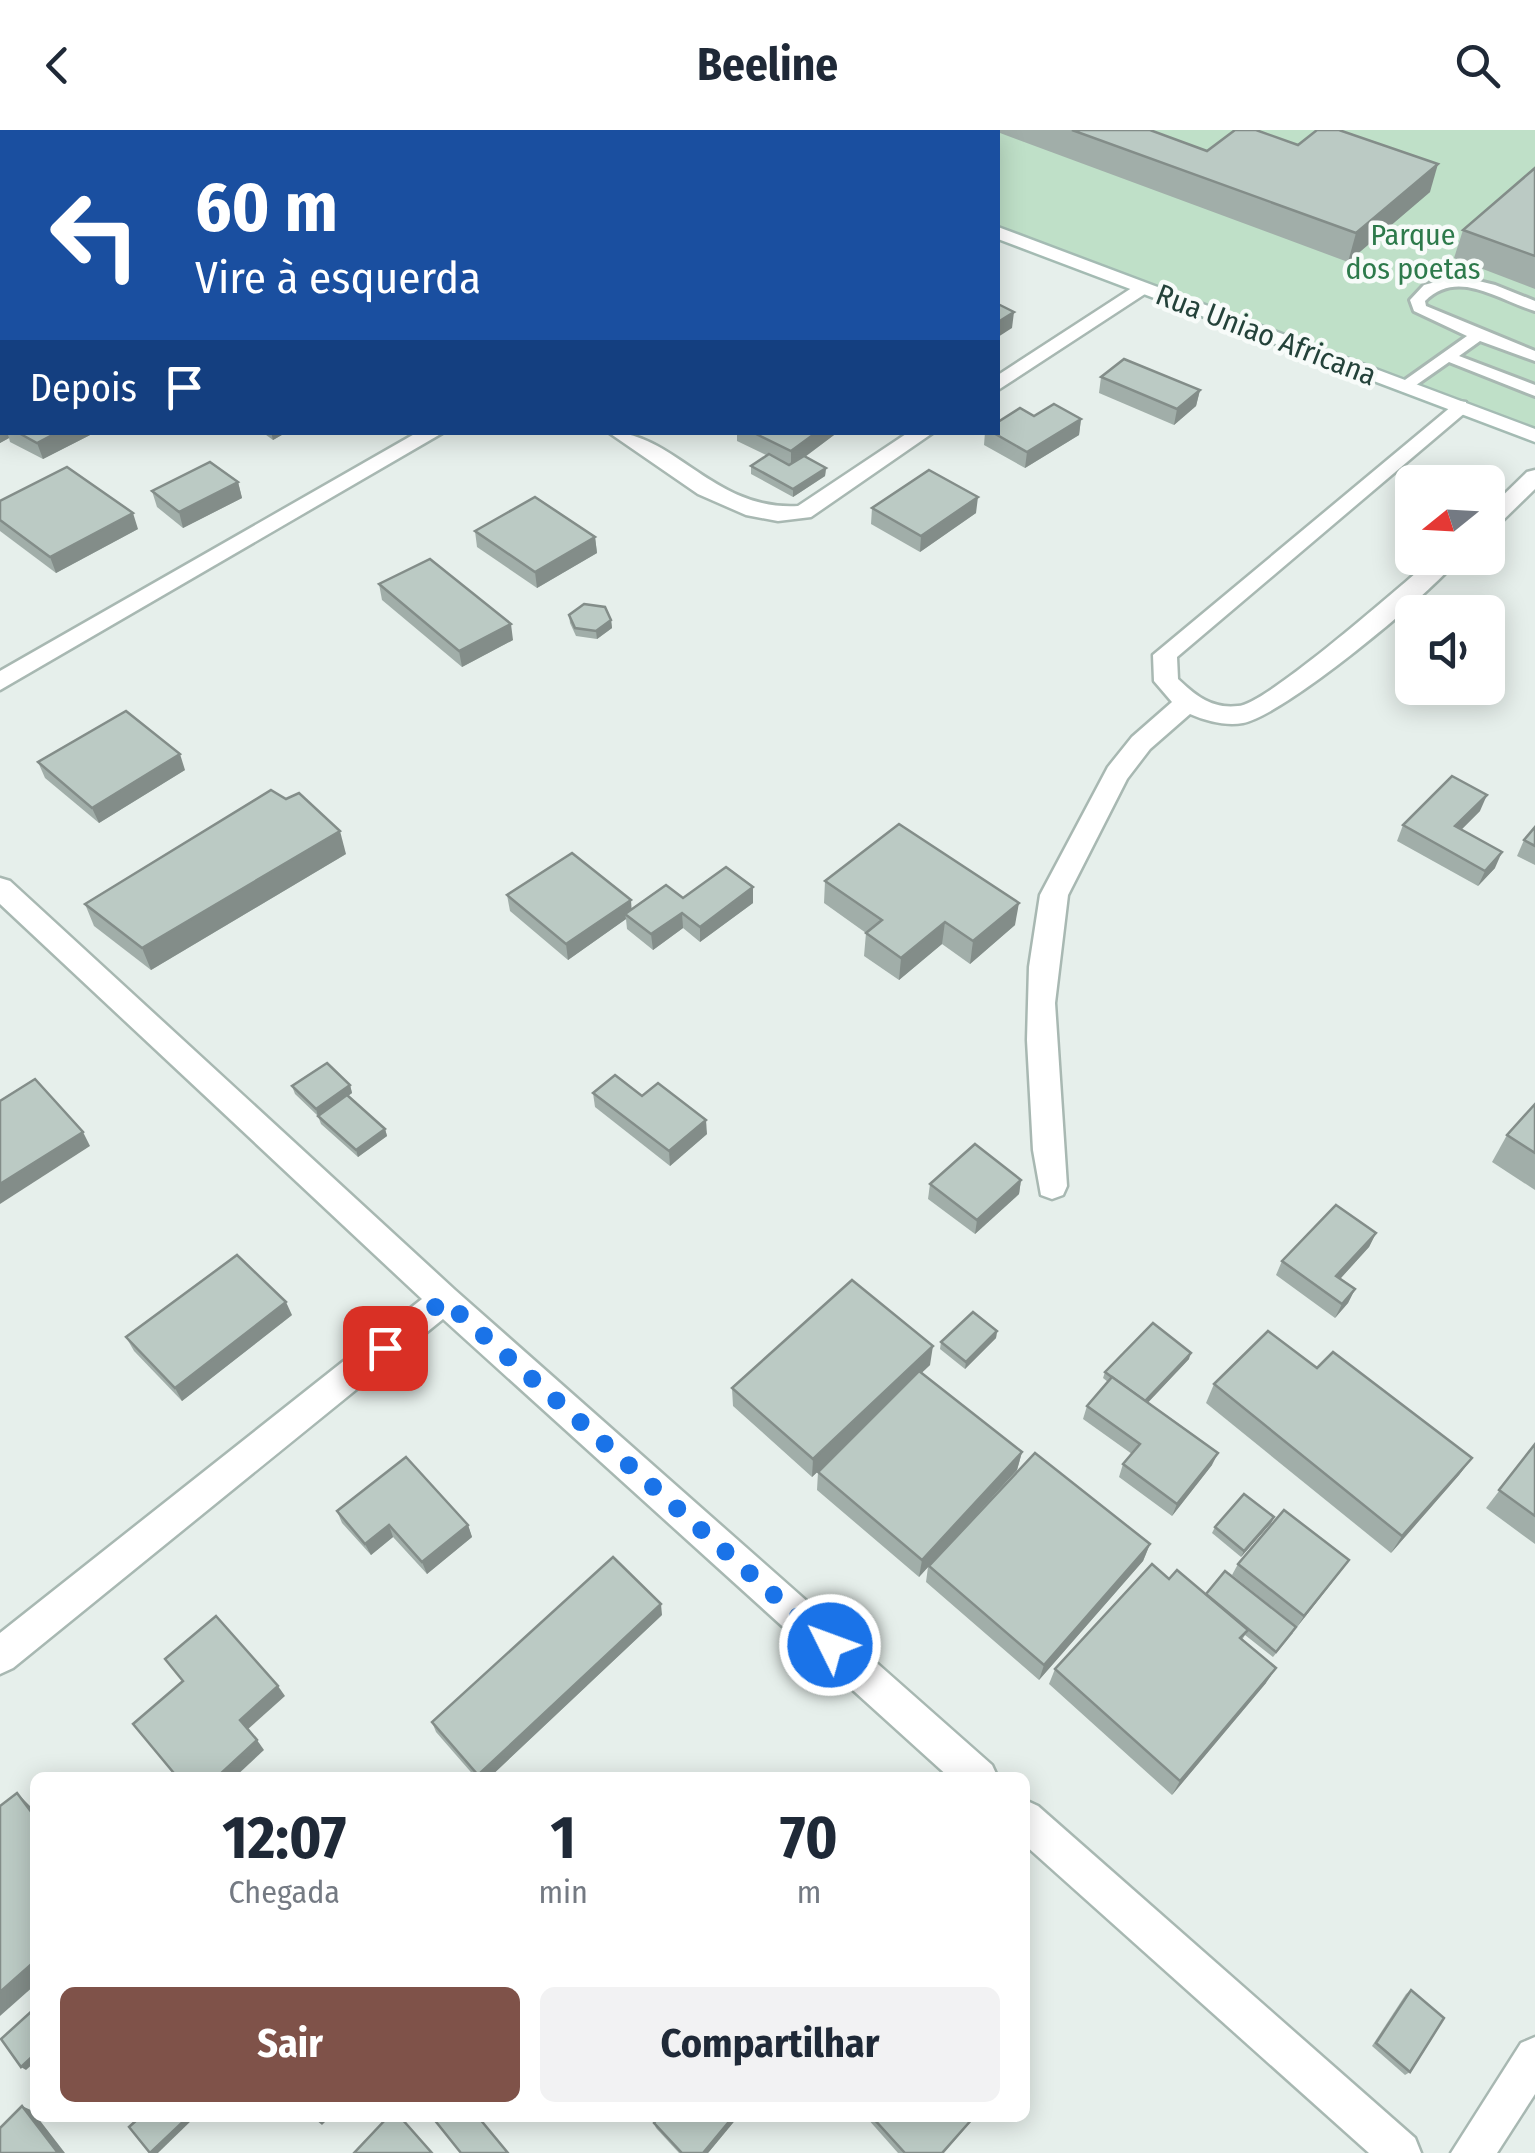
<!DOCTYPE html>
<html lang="pt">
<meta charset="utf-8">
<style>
:root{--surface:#fff;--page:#f2f2f3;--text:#1f2937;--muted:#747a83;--accent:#7f5249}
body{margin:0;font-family:"Fira Sans Condensed",sans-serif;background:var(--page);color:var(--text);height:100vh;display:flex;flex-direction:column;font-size:38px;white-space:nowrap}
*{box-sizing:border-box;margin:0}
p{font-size:32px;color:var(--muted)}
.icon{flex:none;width:55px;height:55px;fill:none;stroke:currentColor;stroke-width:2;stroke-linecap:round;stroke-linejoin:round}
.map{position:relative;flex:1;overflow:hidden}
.sheet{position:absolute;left:30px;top:1642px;width:1000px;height:350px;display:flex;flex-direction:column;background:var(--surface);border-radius:15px;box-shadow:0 5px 25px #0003}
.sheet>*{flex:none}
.banner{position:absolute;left:0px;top:0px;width:1000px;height:305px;box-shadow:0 5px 25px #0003;background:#1a4fa0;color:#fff;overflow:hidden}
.needle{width:65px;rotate:252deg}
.tools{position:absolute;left:1395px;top:335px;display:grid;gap:20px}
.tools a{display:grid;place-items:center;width:110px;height:110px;border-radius:15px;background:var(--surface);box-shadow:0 5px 25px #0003;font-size:50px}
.pin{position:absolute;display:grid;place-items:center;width:85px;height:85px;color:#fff;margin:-42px;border-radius:20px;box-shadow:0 5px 15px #0006}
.me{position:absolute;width:110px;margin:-55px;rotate:312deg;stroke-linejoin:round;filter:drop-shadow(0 0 8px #0008)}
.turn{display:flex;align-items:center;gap:35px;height:210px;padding:0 30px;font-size:45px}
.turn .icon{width:130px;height:130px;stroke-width:2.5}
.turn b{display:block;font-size:70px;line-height:85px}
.then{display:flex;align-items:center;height:95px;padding:0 30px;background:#0003;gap:20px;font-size:38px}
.eta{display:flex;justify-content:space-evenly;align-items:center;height:170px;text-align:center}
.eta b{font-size:60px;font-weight:700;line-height:70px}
.button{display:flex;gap:20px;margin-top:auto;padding:20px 30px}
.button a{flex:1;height:115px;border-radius:15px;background:var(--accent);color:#fff;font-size:40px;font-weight:700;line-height:115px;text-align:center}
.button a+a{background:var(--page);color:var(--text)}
header{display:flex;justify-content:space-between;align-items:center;height:130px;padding:0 30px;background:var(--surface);font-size:45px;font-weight:700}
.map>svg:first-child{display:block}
</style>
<header><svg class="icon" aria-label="back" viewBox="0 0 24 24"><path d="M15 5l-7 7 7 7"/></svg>Beeline<svg class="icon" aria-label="search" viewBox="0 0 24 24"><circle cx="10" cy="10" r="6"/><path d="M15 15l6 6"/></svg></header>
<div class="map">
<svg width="1535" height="2023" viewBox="0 0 1535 2023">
<rect width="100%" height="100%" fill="#e6efeb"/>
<path fill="#bfe0c8" d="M 741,0 L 1535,0 L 1535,297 L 998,96 L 998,2 Z"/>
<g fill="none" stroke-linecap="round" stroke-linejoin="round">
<defs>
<g id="service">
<path d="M 9,0 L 27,0 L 29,2 L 11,2 Z"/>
<path d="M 325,0 L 343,0 L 345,2 L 327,2 Z"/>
<rect x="0" y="61" width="2" height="9"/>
<path d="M 1458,146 L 1495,155 L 1535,171 L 1535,181 C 1498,170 1458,138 1425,171 L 1426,176 L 1535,221 L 1535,231 L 1480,211 L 1459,226 L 1535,255 L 1535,266 L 1449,232 L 1409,260 L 1395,257 L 1467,206 L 1414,181 L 1410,170 L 1424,155 Z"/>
</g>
<g id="minor">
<path d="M 2,105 L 2,117 L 0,118 L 0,106 Z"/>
<path d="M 1141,152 L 1151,158 L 1148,162 L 998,260 L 998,245 Z"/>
<path d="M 1458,271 L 1466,272 L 1466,282 L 1177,527 L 1178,549 C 1196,566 1212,579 1238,576 C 1268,574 1403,453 1434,428 L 1459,428 C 1432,463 1283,586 1243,593 C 1226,596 1206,591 1190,584 L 1150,619 L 1127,649 L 1068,765 L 1055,873 L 1067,1056 L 1063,1065 L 1052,1069 L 1041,1065 L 1033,1020 L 1027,910 L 1029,837 L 1040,765 L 1108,637 L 1132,607 L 1172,572 L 1154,551 L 1153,525 Z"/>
<path d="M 418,302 L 444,302 L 0,560 L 0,541 Z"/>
<path d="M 608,302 C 675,302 713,381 798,376 L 909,302 L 934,302 L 811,387 L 778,391 L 746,385 L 698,364 Z"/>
<path d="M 1535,340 L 1535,359 L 1496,397 L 1488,399 L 1488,380 L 1527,342 Z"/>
<path d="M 0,748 L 10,751 L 455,1160 L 992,1635 L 998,1648 L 950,1648 L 443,1189 L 13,1538 L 0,1544 L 0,1503 L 422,1169 L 0,774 Z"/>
<path d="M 1025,1670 L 1038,1676 L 1415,2008 L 1421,2023 L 1369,2023 L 1025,1715 Z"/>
<path d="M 1535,1907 L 1535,1964 L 1497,2023 L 1451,2023 L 1521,1913 Z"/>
</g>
<g id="secondary">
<path d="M 725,0 L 748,0 L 749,2 L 727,2 Z"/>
<path d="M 998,97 L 1535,299 L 1535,312 L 998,109 Z"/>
</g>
</defs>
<use href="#service" stroke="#a8b8b2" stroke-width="6"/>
<use href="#minor" stroke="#a8b8b2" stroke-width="5"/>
<use href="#secondary" stroke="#a4bbb3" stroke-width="5"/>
<use href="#service" fill="#fff" fill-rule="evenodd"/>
<use href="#minor" fill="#fff" fill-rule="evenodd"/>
<use href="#secondary" fill="#fff" fill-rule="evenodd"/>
</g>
<g fill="#a1aea9">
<path d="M 992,0 L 1150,0 L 1207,21 L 1430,62 L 1348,132 Z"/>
<path d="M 1535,38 L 1535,159 L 1454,128 L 1463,100 Z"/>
<path d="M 0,208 L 2,302 L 96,302 L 43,329 L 10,312 L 9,308 L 0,313 Z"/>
<path d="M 1101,247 L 1200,260 L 1196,276 L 1174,295 L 1099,263 Z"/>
<path d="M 1034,286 L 1081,289 L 1079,305 L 1025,338 L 984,315 L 985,302 L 998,302 Z"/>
<path d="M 262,302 L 287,302 L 273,310 Z"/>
<path d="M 737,302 L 835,302 L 834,305 L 805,327 L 826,338 L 825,346 L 793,367 L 751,344 L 751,336 L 766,325 L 737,311 Z"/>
<path d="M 238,352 L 242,368 L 183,398 L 157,377 L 152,361 Z"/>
<path d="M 0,371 L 138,399 L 56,443 L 0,401 Z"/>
<path d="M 872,378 L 976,383 L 920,422 L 871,394 Z"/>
<path d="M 475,401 L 595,407 L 597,423 L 537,458 L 477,417 Z"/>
<path d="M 379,454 L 513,510 L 462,537 L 382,470 Z"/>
<path d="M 569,485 L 611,490 L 612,498 L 597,509 L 576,506 L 570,493 Z"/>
<path d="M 38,632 L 185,640 L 99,693 L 45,648 Z"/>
<path d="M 1480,681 L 1461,700 L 1495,738 L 1478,756 L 1397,711 L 1403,695 Z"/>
<path d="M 1535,697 L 1535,735 L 1517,726 L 1524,710 Z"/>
<path d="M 346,724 L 151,840 L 94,796 L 85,774 Z"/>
<path d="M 825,751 L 1015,795 L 970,834 L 942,814 L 899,850 L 864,826 L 866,803 L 824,773 Z"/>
<path d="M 507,765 L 631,780 L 683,768 L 753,773 L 700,812 L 683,798 L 653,820 L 627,799 L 626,789 L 568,830 L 510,781 Z"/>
<path d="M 350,955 L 352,963 L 348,966 L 385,999 L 387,1006 L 358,1027 L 321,994 L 318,986 L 295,964 L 292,956 Z"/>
<path d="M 593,963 L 642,966 L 707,1004 L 670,1036 L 595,977 Z"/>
<path d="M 1535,974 L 1535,1060 L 1492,1032 L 1507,1005 Z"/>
<path d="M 1021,1050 L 1019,1064 L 975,1104 L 928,1069 L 930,1054 Z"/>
<path d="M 1376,1103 L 1369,1117 L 1340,1149 L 1355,1159 L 1348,1173 L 1335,1188 L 1276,1145 L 1282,1131 Z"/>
<path d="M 292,1185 L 182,1271 L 134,1221 L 126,1207 Z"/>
<path d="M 997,1201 L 996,1208 L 965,1239 L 940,1219 L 941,1212 Z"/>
<path d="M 1189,1229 L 1148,1272 L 1212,1335 L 1172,1386 L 1119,1347 L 1123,1334 L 1132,1324 L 1083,1289 L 1087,1276 L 1108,1252 L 1103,1248 L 1105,1242 Z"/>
<path d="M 930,1235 L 921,1243 L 1022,1322 L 1017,1340 L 959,1403 L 1150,1414 L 1143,1431 L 1039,1550 L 926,1452 L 928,1437 L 919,1447 L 817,1360 L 818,1342 L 828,1332 L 812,1347 L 733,1276 L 732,1258 Z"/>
<path d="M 1317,1238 L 1472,1328 L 1459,1345 L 1391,1423 L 1206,1273 L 1214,1254 Z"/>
<path d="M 1535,1314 L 1535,1414 L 1486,1378 Z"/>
<path d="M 337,1381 L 468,1395 L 472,1407 L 427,1444 L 393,1407 L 371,1425 L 342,1393 Z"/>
<path d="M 1274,1387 L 1271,1393 L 1241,1427 L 1212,1403 L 1215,1397 Z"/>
<path d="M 1349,1430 L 1297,1497 L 1232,1445 L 1238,1434 Z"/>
<path d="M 1169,1449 L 1293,1503 L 1273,1527 L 1245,1505 L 1242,1510 L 1266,1553 L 1172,1665 L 1049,1554 L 1055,1539 Z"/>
<path d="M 662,1485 L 489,1648 L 476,1648 L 436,1602 L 432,1592 Z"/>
<path d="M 1411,1860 L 1410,1942 L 1405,1945 L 1372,1916 L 1406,1864 Z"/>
<path d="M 737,1988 L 708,2023 L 679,2023 L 656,1998 L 654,1993 Z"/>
<path d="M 867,1988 L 974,1988 L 944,2023 L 898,2023 Z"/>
</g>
<g fill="#838d89">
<path d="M 409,0 L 428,0 L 423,2 L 404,2 Z"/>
<path d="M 1438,34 L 1430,62 L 1348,132 L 1356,103 Z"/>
<path d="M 1014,182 L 1012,198 L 998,207 L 998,192 Z"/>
<path d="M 2,242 L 2,269 L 0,270 L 0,243 Z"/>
<path d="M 1200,260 L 1196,276 L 1174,295 L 1177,279 Z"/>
<path d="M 1081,289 L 1079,305 L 1025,338 L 1027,322 Z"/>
<path d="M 2,293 L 2,302 L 7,302 L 9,308 L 0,313 L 0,294 Z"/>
<path d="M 58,302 L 96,302 L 43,329 L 37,313 Z"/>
<path d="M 271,302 L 287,302 L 273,310 Z"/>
<path d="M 817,302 L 835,302 L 834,305 L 791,337 L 791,321 Z"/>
<path d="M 826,338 L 825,346 L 793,367 L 793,359 Z"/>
<path d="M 238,352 L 242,368 L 183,398 L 179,382 Z"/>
<path d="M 978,367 L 976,383 L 920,422 L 921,406 Z"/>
<path d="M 133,383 L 138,399 L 56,443 L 50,427 Z"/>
<path d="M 595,407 L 597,423 L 537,458 L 535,442 Z"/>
<path d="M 611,490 L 612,498 L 597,509 L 596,501 Z"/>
<path d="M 511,494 L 513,510 L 462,537 L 459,521 Z"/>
<path d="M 180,624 L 185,640 L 99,693 L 92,678 Z"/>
<path d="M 1487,665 L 1480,681 L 1449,712 L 1455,696 Z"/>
<path d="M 340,701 L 346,724 L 151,840 L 142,818 Z"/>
<path d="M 1502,722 L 1495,738 L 1478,756 L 1485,741 Z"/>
<path d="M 753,757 L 753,773 L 700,812 L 700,797 Z"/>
<path d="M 631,770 L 632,785 L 625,784 L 626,789 L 568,830 L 566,814 Z"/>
<path d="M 1019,773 L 1015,795 L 970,834 L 973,811 Z"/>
<path d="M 682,783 L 683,798 L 653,820 L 651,804 Z"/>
<path d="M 945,792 L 942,814 L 899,850 L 901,828 Z"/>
<path d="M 350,955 L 352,963 L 318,987 L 316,979 Z"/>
<path d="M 706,990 L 707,1004 L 670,1036 L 669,1021 Z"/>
<path d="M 385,999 L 387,1006 L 358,1027 L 356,1020 Z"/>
<path d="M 83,1002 L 90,1016 L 0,1074 L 0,1054 Z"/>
<path d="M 1021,1050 L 1019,1064 L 975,1104 L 977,1090 Z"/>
<path d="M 1376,1103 L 1369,1117 L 1330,1160 L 1336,1146 Z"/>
<path d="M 1355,1159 L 1348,1173 L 1335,1188 L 1342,1174 Z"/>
<path d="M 286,1172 L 292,1185 L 182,1271 L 175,1258 Z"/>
<path d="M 997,1201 L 996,1208 L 965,1239 L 966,1232 Z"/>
<path d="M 933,1216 L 930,1235 L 812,1347 L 813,1329 Z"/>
<path d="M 1191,1223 L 1189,1229 L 1142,1279 L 1144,1272 Z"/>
<path d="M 1022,1322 L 1017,1340 L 919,1447 L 922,1430 Z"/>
<path d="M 1218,1323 L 1212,1335 L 1172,1386 L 1177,1374 Z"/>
<path d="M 1472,1328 L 1459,1345 L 1391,1423 L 1402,1406 Z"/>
<path d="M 1274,1387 L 1271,1393 L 1241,1427 L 1244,1421 Z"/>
<path d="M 389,1395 L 393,1407 L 371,1425 L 365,1414 Z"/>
<path d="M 468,1395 L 472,1407 L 427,1444 L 422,1432 Z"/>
<path d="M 1150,1414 L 1143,1431 L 1039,1550 L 1044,1535 Z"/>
<path d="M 1349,1430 L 1341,1441 L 1297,1497 L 1304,1486 Z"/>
<path d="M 661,1474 L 662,1485 L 489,1648 L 480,1648 L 478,1645 Z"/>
<path d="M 1276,1538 L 1266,1553 L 1172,1665 L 1180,1651 Z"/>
<path d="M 278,1556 L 285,1566 L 247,1600 L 240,1590 Z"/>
<path d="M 257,1610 L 264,1620 L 234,1648 L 216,1648 Z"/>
<path d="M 17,1663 L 35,1681 L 35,1687 Z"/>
<path d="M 35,1831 L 35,1855 L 0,1886 L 0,1862 Z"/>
<path d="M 35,1924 L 35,1932 L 26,1940 L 21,1937 Z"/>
<path d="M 22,1976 L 33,1981 L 35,1988 L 38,1988 L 65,2023 L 58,2023 Z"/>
<path d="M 187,1988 L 194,1988 L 158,2023 L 150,2023 Z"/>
<path d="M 317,1988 L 329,1988 L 322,1995 L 315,1989 Z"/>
<path d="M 732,1988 L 737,1988 L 708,2023 L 703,2023 Z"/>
</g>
<g fill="#bbcac4" stroke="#838d89" stroke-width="2.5">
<path d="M 346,0 L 409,0 L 404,2 L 340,2 Z"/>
<path d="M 477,0 L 491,0 L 496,2 L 471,2 Z"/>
<path d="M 537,0 L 606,0 L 609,2 L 541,2 Z"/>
<path d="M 1072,0 L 1150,0 L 1207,21 L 1235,0 L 1256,0 L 1298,15 L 1317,0 L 1339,0 L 1438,34 L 1356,103 Z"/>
<path d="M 1535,38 L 1535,126 L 1463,100 Z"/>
<path d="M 998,174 L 1014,182 L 998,192 Z"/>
<path d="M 0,208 L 2,210 L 2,242 L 0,243 Z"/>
<path d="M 1124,229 L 1200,260 L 1177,279 L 1101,247 Z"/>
<path d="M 2,268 L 2,293 L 0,294 L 0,269 Z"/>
<path d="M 1054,274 L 1081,289 L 1027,322 L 992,302 L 998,302 L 998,292 L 1020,278 L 1034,286 Z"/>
<path d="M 17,302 L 58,302 L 37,313 Z"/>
<path d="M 752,302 L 817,302 L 791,321 Z"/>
<path d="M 769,324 L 789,335 L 804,326 L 826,338 L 793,359 L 751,336 Z"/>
<path d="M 210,332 L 238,352 L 179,382 L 152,361 Z"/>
<path d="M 67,337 L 133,383 L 50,427 L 0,390 L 0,371 Z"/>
<path d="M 929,340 L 978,367 L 921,406 L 872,378 Z"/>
<path d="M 535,367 L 595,407 L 535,442 L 475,401 Z"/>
<path d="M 430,429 L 511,494 L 459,521 L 379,454 Z"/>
<path d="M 584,474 L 605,477 L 611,490 L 596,501 L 575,498 L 569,485 Z"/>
<path d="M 126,581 L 180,624 L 92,678 L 38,632 Z"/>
<path d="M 1452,646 L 1487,665 L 1455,696 L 1502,722 L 1485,741 L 1403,695 Z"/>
<path d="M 271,660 L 286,669 L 299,663 L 340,701 L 142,818 L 85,774 Z"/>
<path d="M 899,694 L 1019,773 L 973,811 L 945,792 L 901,828 L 866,803 L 882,790 L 825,751 Z"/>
<path d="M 1535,697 L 1535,716 L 1524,710 Z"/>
<path d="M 572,723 L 631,770 L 566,814 L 507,765 Z"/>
<path d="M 726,737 L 753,757 L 700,797 L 682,783 L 651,804 L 625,784 L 666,755 L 683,768 Z"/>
<path d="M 327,933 L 350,955 L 316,979 L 292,956 Z"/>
<path d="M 615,945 L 642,966 L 658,953 L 706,990 L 669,1021 L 593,963 Z"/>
<path d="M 35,949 L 83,1002 L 0,1054 L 0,971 Z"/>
<path d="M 347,965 L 385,999 L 356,1020 L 318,986 Z"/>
<path d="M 1535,974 L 1535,1023 L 1507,1005 Z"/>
<path d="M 975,1014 L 1021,1050 L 977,1090 L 930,1054 Z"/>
<path d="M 1336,1075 L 1376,1103 L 1336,1146 L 1355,1159 L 1342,1174 L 1282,1131 Z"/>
<path d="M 237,1125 L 286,1172 L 175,1258 L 126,1207 Z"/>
<path d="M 852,1150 L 933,1216 L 813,1329 L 732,1258 Z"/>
<path d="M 973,1182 L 997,1201 L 966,1232 L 941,1212 Z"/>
<path d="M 1153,1193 L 1191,1223 L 1145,1271 L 1105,1242 Z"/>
<path d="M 1268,1201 L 1317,1238 L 1333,1222 L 1472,1328 L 1402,1406 L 1214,1254 Z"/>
<path d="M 919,1241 L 1022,1322 L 922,1430 L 818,1342 Z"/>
<path d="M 1112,1247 L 1218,1323 L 1177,1374 L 1123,1334 L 1140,1314 L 1087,1276 Z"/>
<path d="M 1535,1314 L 1535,1386 L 1499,1360 Z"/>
<path d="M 1035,1323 L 1150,1414 L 1044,1535 L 929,1436 Z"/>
<path d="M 406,1327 L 468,1395 L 422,1432 L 389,1395 L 365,1414 L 337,1381 Z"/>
<path d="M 1244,1364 L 1274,1387 L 1244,1421 L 1215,1397 Z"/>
<path d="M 1284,1380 L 1349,1430 L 1304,1486 L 1238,1434 Z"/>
<path d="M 613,1427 L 661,1474 L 478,1645 L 432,1592 Z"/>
<path d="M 1152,1434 L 1169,1449 L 1177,1440 L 1248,1500 L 1240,1508 L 1276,1538 L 1180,1651 L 1055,1539 Z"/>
<path d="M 1225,1441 L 1296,1497 L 1276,1522 L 1206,1464 Z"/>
<path d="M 216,1486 L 278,1556 L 240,1590 L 257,1610 L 216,1648 L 178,1648 L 133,1594 L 183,1551 L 165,1529 Z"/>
<path d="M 17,1663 L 35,1687 L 35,1831 L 0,1862 L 0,1676 Z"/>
<path d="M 1411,1860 L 1444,1888 L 1410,1942 L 1376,1913 Z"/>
<path d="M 33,1880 L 35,1883 L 35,1924 L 21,1937 L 1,1909 Z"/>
<path d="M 22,1976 L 58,2023 L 0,2023 L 0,1998 Z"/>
<path d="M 139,1988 L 187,1988 L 150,2023 L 129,1997 Z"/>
<path d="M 387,1988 L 401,1988 L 432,2023 L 354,2023 Z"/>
<path d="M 433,1988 L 479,1988 L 508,2023 L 461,2023 Z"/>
<path d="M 658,1988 L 732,1988 L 703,2023 L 682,2023 L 654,1993 Z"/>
<path d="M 873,1988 L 973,1988 L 942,2023 L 905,2023 Z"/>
</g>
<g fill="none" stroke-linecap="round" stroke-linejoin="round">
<path stroke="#1a73e8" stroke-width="18" stroke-dasharray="0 32.4" d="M 385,1218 L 444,1170 L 830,1515"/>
</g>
<g text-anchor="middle" stroke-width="9" stroke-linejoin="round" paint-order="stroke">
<g font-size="30" fill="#2d7a4b" stroke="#f7fbf9">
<text x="1413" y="115">Parque<tspan x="1413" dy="34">dos poetas</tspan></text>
</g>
<g font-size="30" fill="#24423a" stroke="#f7fbf9">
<text transform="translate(1266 205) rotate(21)" y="10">Rua Uniao Africana</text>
</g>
</g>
</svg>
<div class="tools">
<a><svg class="needle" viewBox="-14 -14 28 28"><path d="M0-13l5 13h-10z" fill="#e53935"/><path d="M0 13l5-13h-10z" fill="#747a83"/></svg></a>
<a><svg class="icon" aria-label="sound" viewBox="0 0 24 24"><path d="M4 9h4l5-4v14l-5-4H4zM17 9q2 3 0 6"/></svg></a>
</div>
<div class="pin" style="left:385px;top:1218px;background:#d93025"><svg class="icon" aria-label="arrive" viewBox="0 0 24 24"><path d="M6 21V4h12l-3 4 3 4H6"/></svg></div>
<svg class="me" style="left:830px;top:1515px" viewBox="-20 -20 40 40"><circle r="17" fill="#1a73e8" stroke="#fff" stroke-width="3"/><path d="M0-11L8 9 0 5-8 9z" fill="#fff"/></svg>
<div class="banner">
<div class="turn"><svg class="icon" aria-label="left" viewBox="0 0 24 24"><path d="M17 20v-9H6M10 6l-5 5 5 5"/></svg><div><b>60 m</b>Vire à esquerda</div></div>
<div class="then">Depois<svg class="icon" aria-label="arrive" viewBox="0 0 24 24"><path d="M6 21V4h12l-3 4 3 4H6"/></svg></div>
</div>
<section class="sheet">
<div class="eta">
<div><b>12:07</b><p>Chegada</p></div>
<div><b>1</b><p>min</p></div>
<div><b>70</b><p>m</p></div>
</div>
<div class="button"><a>Sair</a><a>Compartilhar</a></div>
</section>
</div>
